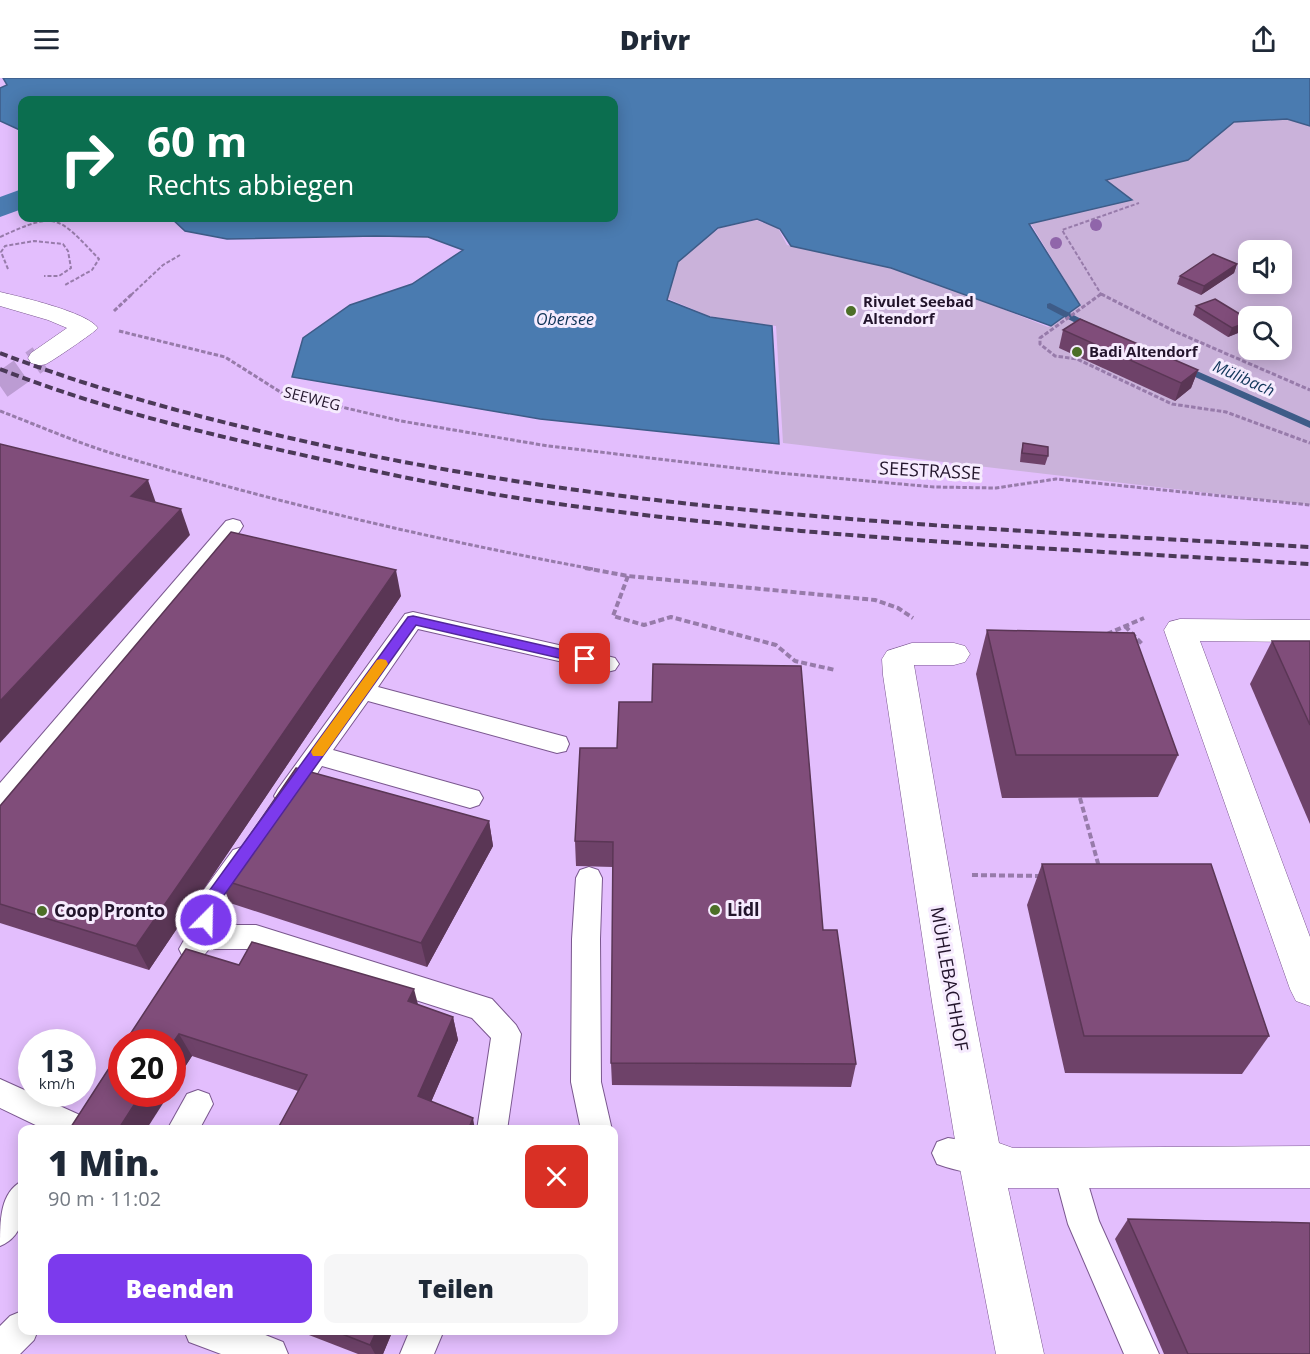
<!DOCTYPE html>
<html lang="de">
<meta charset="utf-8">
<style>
:root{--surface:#fff;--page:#f6f6f7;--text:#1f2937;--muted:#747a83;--accent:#7c3aed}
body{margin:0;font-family:"Open Sans",sans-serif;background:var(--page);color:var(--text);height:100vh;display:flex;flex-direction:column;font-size:22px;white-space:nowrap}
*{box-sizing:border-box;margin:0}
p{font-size:20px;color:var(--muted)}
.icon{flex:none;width:33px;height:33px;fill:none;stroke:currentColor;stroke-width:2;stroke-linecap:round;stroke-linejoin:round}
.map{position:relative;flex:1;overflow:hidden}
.details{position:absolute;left:18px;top:1047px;width:600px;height:210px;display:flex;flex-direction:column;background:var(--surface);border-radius:12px;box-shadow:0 3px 15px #0003}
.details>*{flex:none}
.guide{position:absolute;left:18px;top:18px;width:600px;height:126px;border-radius:12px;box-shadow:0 3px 15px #0003;background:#0b6e4f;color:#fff;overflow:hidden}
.tools{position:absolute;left:1238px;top:162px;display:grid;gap:12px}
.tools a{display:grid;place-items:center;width:54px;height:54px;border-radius:12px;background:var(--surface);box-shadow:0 3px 15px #0003;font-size:30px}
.speed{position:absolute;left:18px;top:951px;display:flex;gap:12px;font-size:30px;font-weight:700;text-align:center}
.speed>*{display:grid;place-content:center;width:78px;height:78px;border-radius:50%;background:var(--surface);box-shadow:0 3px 15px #0003;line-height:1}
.speed small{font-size:15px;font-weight:400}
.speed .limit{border:9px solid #d22;background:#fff;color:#111}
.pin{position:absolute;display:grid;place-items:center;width:51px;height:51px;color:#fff;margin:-26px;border-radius:12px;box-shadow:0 3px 9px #0006}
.me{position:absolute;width:66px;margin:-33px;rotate:23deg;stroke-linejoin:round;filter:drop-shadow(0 0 4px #0008)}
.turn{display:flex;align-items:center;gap:21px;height:126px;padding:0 30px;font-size:27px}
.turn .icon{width:78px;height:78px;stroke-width:2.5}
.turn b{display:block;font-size:42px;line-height:51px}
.round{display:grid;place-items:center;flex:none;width:63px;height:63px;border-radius:12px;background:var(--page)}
.headline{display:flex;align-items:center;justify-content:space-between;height:102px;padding:0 30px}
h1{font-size:36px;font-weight:800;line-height:45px}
.button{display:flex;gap:12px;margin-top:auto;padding:12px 30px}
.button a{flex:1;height:69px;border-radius:12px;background:var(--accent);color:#fff;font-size:24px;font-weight:800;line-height:69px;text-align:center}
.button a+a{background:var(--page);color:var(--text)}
header{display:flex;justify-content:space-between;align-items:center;height:78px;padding:0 30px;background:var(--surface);font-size:27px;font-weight:800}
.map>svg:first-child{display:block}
</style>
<header><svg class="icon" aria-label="menu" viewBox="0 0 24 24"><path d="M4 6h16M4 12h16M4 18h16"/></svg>Drivr<svg class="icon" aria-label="share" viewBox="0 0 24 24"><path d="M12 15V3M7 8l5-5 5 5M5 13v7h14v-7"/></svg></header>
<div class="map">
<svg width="1310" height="1276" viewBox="0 0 1310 1276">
<rect width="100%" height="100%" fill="#e3befd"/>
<path fill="#cab2da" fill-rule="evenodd" d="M 1287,41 L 1310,48 L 1310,427 L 783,365 L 776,248 L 709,238 L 664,219 L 673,184 L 720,150 L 756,142 L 778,150 L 787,167 L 905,192 L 1048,249 L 1080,227 L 1031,146 L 1128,122 L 1106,101 L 1234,44 ZM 1248,172 L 1281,172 L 1281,206 L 1248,206 ZM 1248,238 L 1281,238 L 1281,272 L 1248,272 Z"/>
<path fill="#4a7bb0" stroke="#3e5c88" stroke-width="1.5" d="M 3,0 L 1310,0 L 1310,48 L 1287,41 L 1234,44 L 1188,82 L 1106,102 L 1132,122 L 1029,146 L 1080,227 L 1051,248 L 891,190 L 791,168 L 780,151 L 757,141 L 718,150 L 678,184 L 667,222 L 710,239 L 772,248 L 779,366 L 540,341 L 292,299 L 303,260 L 350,227 L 412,206 L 463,172 L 428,159 L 376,158 L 227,161 L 185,153 L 171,140 L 614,140 L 614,22 L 22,22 L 22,53 L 0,43 L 0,10 L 7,7 Z"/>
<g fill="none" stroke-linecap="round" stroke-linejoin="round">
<g fill="#3e5c88" fill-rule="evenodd">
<path d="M 1050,225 L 1095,248 L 1097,250 L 1095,252 L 1089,252 L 1047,230 L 1047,226 Z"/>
<path d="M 1181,286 L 1310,343 L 1310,350 L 1177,291 L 1176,289 Z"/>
</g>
<path fill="#4a7bb0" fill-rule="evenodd" d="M 22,111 L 22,131 L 0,139 L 0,119 Z"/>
<path stroke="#bc9cd3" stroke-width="26" stroke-dasharray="26 14" stroke-linecap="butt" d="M 0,308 L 40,280"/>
<defs>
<g id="lane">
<path d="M 233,441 L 240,443 L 243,448 L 240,453 L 9,730 L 0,733 L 0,705 L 226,443 Z"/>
<path d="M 413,534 L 607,578 L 615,580 L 619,586 L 615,592 L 607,594 L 418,551 L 378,609 L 566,659 L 569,666 L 566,673 L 557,675 L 368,623 L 333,672 L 479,713 L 483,720 L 479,727 L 470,730 L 322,688 C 311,704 300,732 278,725 L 274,718 L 278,711 L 405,536 Z"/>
<path d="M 242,769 L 251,772 L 255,780 L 223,829 L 218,847 L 256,847 L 492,921 L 516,947 L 521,956 L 507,1052 L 477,1052 L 491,960 L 472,940 L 256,871 L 209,871 C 201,882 195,884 183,879 L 179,871 L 188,855 L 200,817 L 233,772 Z"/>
<path d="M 589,789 L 598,792 L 602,800 L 600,861 L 601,1004 L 612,1052 L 581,1052 L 571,1004 L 572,861 L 576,800 L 580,792 Z"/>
<path d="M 0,1001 L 82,1038 L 86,1048 L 85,1052 L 46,1052 L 0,1030 Z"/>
<path d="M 198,1012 L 209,1016 L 213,1026 L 199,1052 L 167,1052 L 187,1016 Z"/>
<path d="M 948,1060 L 980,1065 L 991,1069 L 996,1080 L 991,1091 C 974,1098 954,1092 937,1086 L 932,1075 L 937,1064 Z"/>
<path d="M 1069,1075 L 1080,1079 L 1099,1143 L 1159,1276 L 1124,1276 L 1068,1146 L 1053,1090 L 1058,1079 Z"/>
<path d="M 22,1103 C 25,1128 27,1157 0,1168 C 0,1142 0,1115 22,1103 Z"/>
<path d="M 22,1233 L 22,1252 L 38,1252 L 34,1262 L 20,1276 L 0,1276 L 0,1248 L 10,1238 Z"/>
<path d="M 184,1252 L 253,1252 L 283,1264 L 288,1276 L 221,1276 L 189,1264 Z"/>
<path d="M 410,1252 L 444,1252 L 434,1276 L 400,1276 Z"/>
</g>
<g id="street">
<path d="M 0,214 C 21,219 87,234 98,250 C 95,254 51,284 46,286 C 40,288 37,287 31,285 L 28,280 L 31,275 L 67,250 L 48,242 L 0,228 Z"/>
<path d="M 1180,541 L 1310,542 L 1310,564 L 1200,563 L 1310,859 L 1310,928 L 1296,923 L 1290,911 L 1164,552 L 1169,544 Z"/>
<path d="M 912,565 L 954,565 L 965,568 L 970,576 L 965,584 L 954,587 L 914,587 L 972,924 L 999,1065 L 1013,1070 L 1310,1068 L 1310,1110 L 1008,1110 L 1044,1276 L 996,1276 L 958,1080 L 932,924 L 883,597 L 882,581 L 887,573 Z"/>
</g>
</defs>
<use href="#lane" stroke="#7a578f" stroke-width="2"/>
<use href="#street" stroke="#7a578f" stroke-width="1"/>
<g stroke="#977baa" stroke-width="2" stroke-dasharray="4 2" stroke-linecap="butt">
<path d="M 0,159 C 57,133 57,137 99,181 L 92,192 L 65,207"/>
<path d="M 8,191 L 1,174 L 5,168 L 34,163 L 63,166 L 68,173 L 71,190 L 59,198 L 44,198"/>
<path d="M 1101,216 L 1104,217"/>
<path d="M 131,217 L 163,187 L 180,177"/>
<path d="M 1099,217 L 1101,216 L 1062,152 L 1139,125"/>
</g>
<g stroke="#977baa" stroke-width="3" stroke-dasharray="4.5 2" stroke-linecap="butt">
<path d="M 1101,216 L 1040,260 L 1040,266 L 1055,278 L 1077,281 L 1172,326 L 1226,334 L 1310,365"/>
<path d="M 1101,216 L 1174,253 L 1310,312"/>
<path d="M 114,233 L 132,216"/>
<path d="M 119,253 L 225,279 L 282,315 L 401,343 L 548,368 L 779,395 L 934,409 L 996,410 L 1056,401 L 1310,427"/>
<path d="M 0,333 C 37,347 73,363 111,375 C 269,423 431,461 593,491"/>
</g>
<g stroke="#977baa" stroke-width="4" stroke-dasharray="6 3" stroke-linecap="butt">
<path d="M 585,490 L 628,498 L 875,522 L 898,530 L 913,540"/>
<path d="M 628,498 L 613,538 L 644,547 L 671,539 L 776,567 L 795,583 L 835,592"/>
<path d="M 1125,548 L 1143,567"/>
<path d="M 1107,556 L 1144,540"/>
<path d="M 1080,720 L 1099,789"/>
<path d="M 972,797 L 1043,798"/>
</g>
<use href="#lane" fill="#fff" fill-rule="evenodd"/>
<use href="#street" fill="#fff" fill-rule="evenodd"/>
<g stroke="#4b3958" stroke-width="4" stroke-dasharray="8 4" stroke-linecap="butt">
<path d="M 0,275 C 104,315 212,343 321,367 C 649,439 976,450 1310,469"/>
<path d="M 0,291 C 94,328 191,352 289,374 C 369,392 449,410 531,422 C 789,460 1050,470 1310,486"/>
</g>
</g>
<g fill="#9065aa">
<circle cx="1096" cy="147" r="6"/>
<circle cx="1056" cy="165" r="6"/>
</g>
<g fill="#6e4269">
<path d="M 1237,186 L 1234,195 L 1201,217 L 1177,206 L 1180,198 Z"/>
<path d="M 1196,228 L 1248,241 L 1248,251 L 1228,259 L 1193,237 Z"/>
<path d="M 1063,252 L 1198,292 L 1191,310 L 1175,323 L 1059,270 Z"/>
<path d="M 1023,365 L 1048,378 L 1045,387 L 1020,384 L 1021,374 Z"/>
<path d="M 401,518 L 149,892 L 0,845 L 0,728 Z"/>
<path d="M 987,552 L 1178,677 L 1158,719 L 1002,720 L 976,596 Z"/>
<path d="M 1272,563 L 1310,563 L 1310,746 L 1250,606 Z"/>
<path d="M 580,670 L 823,852 L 856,986 L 851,1009 L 612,1007 L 611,985 L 613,789 L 576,788 L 575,763 Z"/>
<path d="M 489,743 L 493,768 L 427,889 L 230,825 L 220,801 Z"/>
<path d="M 1042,786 L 1269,958 L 1242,996 L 1065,995 L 1027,827 Z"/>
<path d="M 239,887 L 418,927 L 453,939 L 458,962 L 431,1024 L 298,1013 L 192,978 L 172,1009 L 172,964 L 125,964 Z"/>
<path d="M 1128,1141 L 1310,1276 L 1164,1276 L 1115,1161 Z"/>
<path d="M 296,1252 L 393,1252 L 383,1276 L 358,1276 Z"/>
</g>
<g fill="#5a3655">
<path d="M 1237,186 L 1234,195 L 1201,217 L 1204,208 Z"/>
<path d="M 1248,244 L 1248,251 L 1228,259 L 1232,250 Z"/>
<path d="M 1198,292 L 1191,310 L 1175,323 L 1181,305 Z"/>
<path d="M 148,402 L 157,428 L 131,418 Z"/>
<path d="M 181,431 L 190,457 L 0,665 L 0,623 Z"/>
<path d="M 396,492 L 401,518 L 149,892 L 136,868 Z"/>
<path d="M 489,743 L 493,768 L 427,889 L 421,865 Z"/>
<path d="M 414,911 L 420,934 L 408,923 Z"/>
<path d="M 453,939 L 458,962 L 424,1040 L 418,1018 Z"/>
<path d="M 179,956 L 192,978 L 172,1009 L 172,966 Z"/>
<path d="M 141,1016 L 169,1016 L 146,1052 L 118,1052 Z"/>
<path d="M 473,1040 L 475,1052 L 468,1052 Z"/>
<path d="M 377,1252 L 393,1252 L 383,1276 L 375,1276 L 370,1267 Z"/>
</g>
<g fill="#804d7a" stroke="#5a3655" stroke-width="1.5">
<path d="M 1213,176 L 1237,186 L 1204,208 L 1180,198 Z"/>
<path d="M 1215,221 L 1248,241 L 1248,244 L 1232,250 L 1196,228 Z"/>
<path d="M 1080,241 L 1198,292 L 1181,305 L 1063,252 Z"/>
<path d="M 1023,365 L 1048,369 L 1048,378 L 1022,375 Z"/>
<path d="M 0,366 L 148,402 L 131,418 L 181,431 L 0,623 Z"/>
<path d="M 231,454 L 396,492 L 136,868 L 0,826 L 0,728 Z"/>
<path d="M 987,552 L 1134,555 L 1178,677 L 1016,677 Z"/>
<path d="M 1272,563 L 1310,563 L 1310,647 Z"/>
<path d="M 653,586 L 801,588 L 823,852 L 837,852 L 856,986 L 611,985 L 613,764 L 575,763 L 580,670 L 617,670 L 619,624 L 652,624 Z"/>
<path d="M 296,690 L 489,743 L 421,865 L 220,801 Z"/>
<path d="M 1042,786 L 1211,786 L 1269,958 L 1084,958 Z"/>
<path d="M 252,864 L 414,911 L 408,923 L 453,939 L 418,1018 L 473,1040 L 468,1052 L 277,1052 L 307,997 L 179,956 L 172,966 L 172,964 L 125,964 L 186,871 L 239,887 Z"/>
<path d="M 122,970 L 122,1016 L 141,1016 L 118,1052 L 69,1052 Z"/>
<path d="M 1128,1141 L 1310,1145 L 1310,1276 L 1188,1276 Z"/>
<path d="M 332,1252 L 377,1252 L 370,1267 Z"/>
</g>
<path fill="#7c3aed" stroke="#51269a" stroke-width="1.5" d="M 413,538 L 585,577 L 592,581 L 585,586 L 416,547 L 217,827 L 211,847 L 206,849 L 200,847 L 198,842 L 204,820 L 408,539 Z"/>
<path fill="#f59e0b" d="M 381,581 L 386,582 L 388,586 L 386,589 L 323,678 L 313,678 L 311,674 L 313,670 L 377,582 Z"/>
<g fill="#4c6f27" stroke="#f6ebfe" stroke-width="2">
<circle cx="851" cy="233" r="6"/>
<circle cx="1077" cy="274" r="6"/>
<circle cx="715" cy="832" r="6"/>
<circle cx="42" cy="833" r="6"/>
</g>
<g text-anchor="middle" stroke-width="6" stroke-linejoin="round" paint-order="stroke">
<g font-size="15" font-weight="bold" fill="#22142b" stroke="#f6ebfe" text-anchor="start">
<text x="863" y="229">Rivulet Seebad<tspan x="863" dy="17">Altendorf</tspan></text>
<text x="1089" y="279">Badi Altendorf</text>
</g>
<g font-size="15" fill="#22142b" stroke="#f6ebfe">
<text transform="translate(312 321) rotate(14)" y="5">SEEWEG</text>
</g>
<g font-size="16" font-style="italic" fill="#0f3458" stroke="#f6ebfe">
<text x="565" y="247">Obersee</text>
<text transform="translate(1244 300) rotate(24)" y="6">Mülibach</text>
</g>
<g font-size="18" fill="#22142b" stroke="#f6ebfe">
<text transform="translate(930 393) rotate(3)" y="6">SEESTRASSE</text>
<text transform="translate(949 901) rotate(80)" y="6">MÜHLEBACHHOF</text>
</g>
<g font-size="18" font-weight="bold" fill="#22142b" stroke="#f6ebfe" text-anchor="start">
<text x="727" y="838">Lidl</text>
<text x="54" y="839">Coop Pronto</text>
</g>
</g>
</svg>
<div class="tools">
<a><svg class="icon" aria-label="sound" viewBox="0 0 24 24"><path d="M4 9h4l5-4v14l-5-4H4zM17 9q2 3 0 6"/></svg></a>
<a><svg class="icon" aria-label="search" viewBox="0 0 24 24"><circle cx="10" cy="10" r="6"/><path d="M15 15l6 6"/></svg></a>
</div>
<div class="speed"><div>13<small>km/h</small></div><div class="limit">20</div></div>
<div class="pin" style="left:585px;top:581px;background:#d93025"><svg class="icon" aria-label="arrive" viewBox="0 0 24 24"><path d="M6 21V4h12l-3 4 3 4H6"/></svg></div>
<svg class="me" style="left:206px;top:842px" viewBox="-20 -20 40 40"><circle r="17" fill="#7c3aed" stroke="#fff" stroke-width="3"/><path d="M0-11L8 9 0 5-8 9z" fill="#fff"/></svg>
<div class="guide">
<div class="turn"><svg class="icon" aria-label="right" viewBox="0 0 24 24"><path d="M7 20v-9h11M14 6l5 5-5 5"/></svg><div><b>60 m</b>Rechts abbiegen</div></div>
</div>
<section class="details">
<div class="headline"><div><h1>1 Min.</h1><p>90 m · 11:02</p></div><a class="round" style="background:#d93025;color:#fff"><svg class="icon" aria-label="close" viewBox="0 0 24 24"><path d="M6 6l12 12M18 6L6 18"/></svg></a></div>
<div class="button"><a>Beenden</a><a>Teilen</a></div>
</section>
</div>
